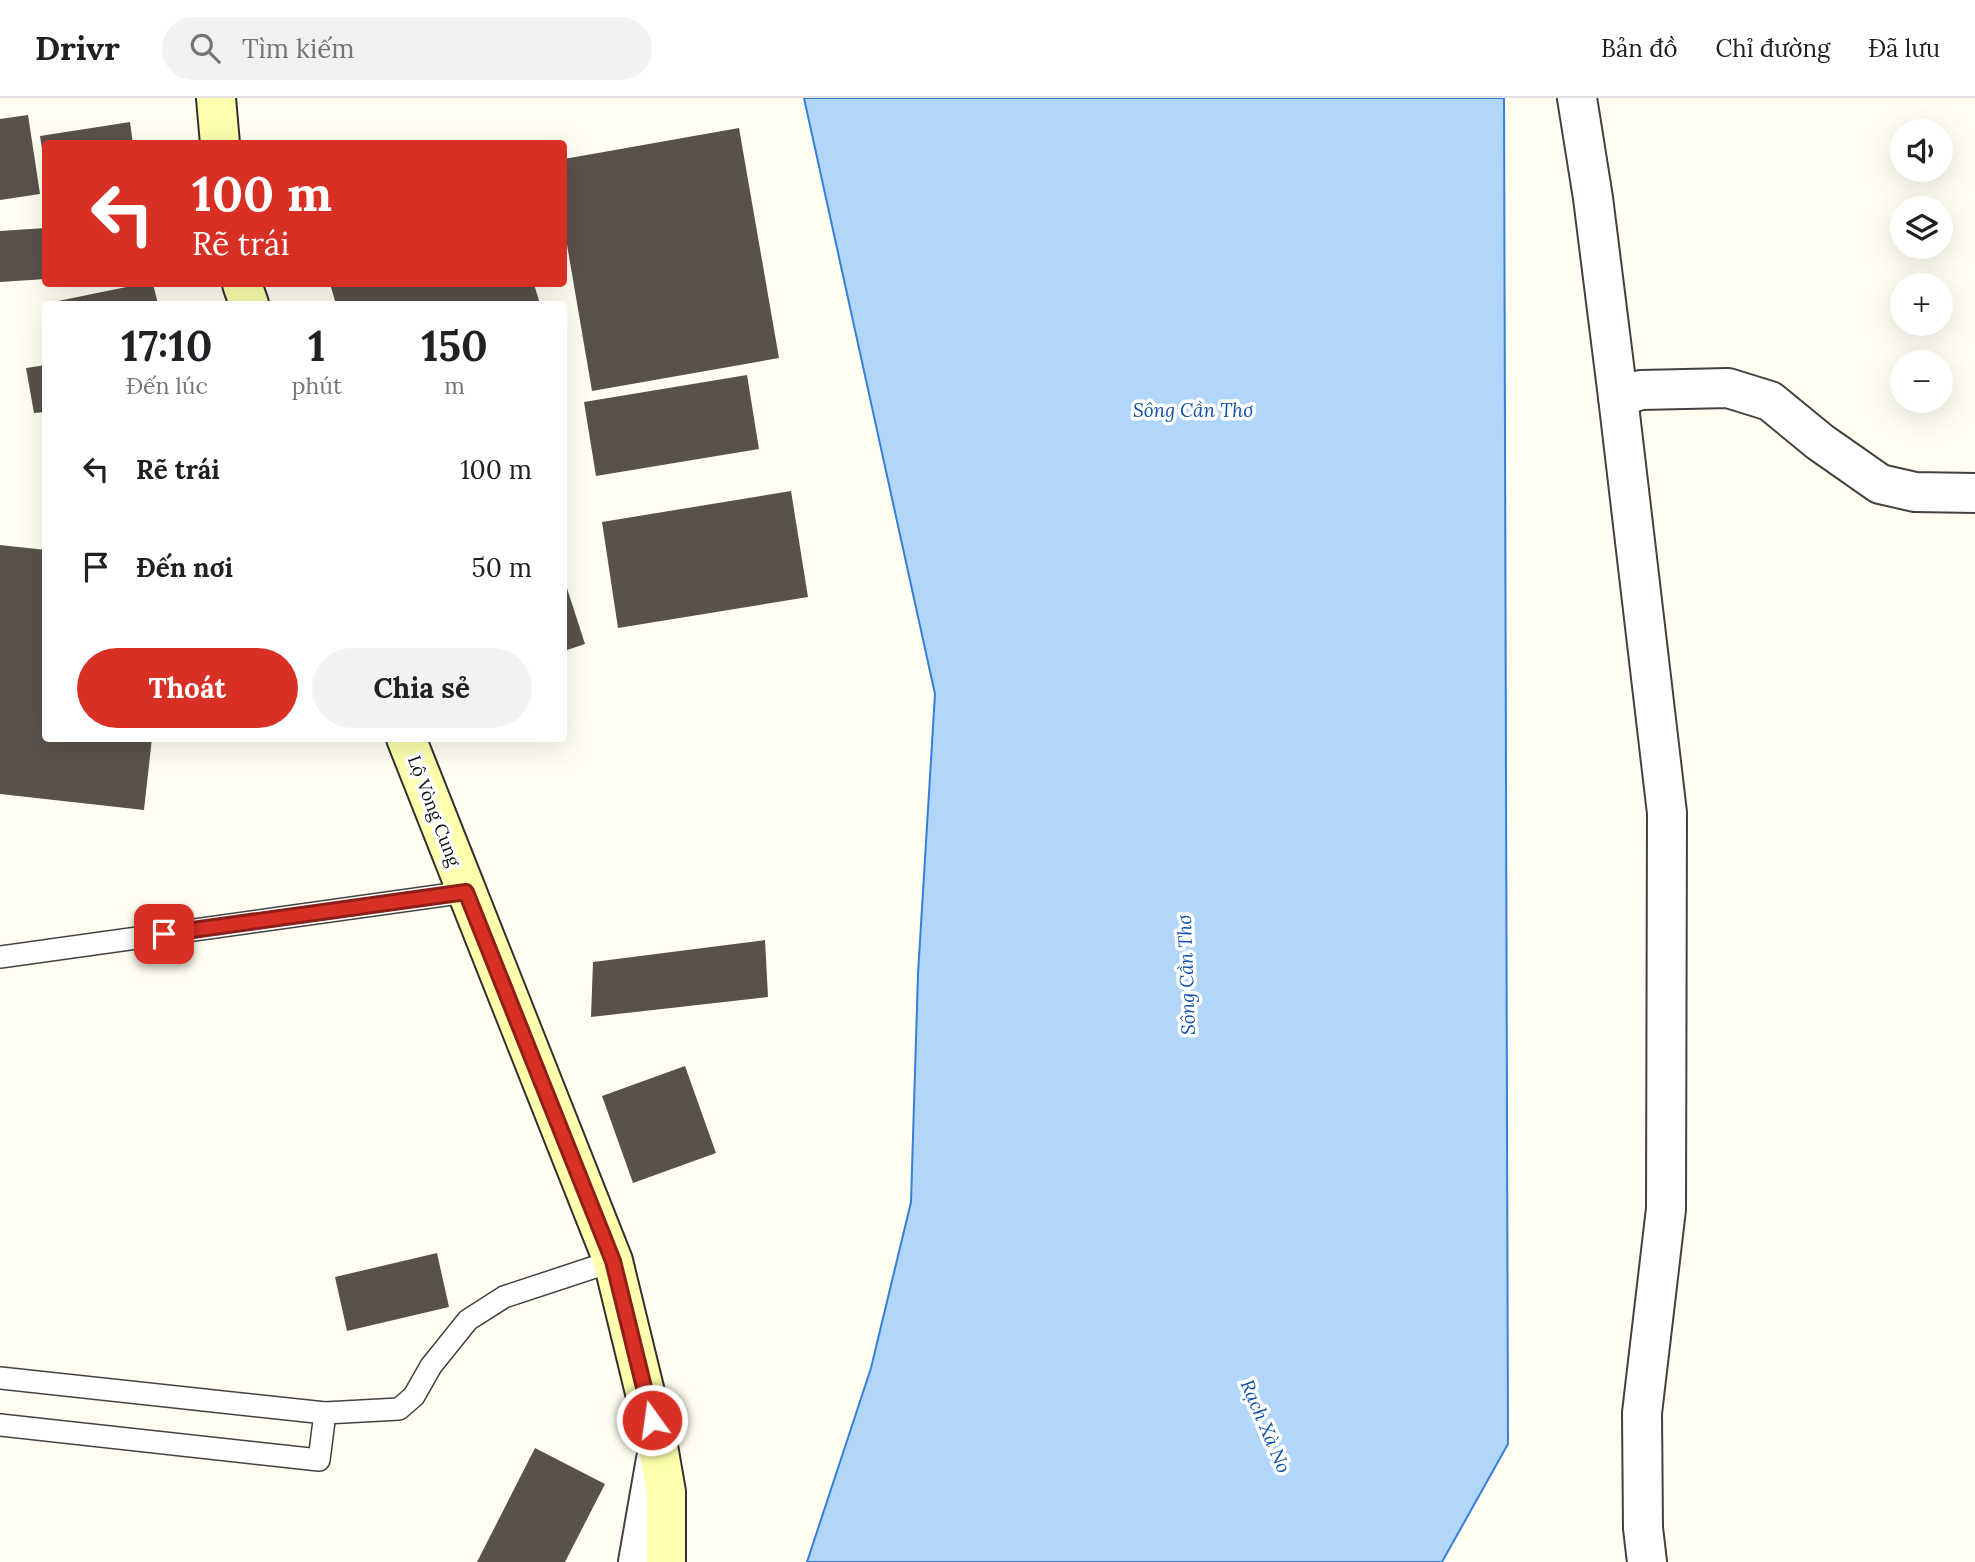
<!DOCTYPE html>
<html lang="vi">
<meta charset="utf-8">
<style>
:root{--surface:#fff;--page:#f2f2f2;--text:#202124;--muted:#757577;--line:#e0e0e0;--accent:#d93025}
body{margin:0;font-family:Lora,serif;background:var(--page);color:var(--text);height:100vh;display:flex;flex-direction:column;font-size:26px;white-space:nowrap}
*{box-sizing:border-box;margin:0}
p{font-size:23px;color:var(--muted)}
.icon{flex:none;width:38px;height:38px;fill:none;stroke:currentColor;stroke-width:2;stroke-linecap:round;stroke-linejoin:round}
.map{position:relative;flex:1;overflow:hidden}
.side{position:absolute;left:42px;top:203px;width:525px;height:441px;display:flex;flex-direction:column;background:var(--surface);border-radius:7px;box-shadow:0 7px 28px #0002}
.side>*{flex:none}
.hud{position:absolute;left:42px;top:42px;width:525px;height:147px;border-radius:7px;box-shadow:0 7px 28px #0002;background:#d93025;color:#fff;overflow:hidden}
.buttons{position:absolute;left:1890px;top:21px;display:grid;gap:14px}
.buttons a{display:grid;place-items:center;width:63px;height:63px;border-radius:50%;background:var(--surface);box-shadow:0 7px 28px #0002;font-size:35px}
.pin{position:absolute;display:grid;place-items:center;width:60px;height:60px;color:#fff;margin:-30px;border-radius:14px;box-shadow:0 4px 10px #0006}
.me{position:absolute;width:77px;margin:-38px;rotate:346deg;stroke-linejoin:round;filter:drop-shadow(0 0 5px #0008)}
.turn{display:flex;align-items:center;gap:24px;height:147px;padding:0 35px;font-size:32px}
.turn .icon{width:91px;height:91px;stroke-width:2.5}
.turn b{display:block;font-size:49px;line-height:60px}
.eta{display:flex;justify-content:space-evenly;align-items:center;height:119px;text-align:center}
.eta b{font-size:42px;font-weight:700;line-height:49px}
.button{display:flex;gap:14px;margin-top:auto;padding:14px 35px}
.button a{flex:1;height:80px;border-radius:42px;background:var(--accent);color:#fff;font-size:28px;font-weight:700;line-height:80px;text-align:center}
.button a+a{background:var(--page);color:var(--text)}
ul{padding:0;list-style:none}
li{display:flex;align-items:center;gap:21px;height:98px;padding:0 35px}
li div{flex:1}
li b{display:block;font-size:26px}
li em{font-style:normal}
header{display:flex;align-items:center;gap:42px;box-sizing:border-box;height:98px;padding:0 35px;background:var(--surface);border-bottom:2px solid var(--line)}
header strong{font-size:33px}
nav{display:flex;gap:38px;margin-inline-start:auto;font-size:24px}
.search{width:490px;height:63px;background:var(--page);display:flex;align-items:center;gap:18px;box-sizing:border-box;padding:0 24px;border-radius:38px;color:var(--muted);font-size:26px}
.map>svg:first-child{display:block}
</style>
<header>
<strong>Drivr</strong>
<div class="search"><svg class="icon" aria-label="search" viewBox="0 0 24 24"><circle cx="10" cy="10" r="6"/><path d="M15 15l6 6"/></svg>Tìm kiếm</div>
<nav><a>Bản đồ</a><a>Chỉ đường</a><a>Đã lưu</a></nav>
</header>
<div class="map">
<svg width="1975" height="1464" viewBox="0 0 1975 1464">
<rect width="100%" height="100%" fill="#fffef1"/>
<path fill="#b2d5fa" stroke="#357fd6" stroke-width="2" d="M 804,0 L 1504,0 L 1508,1346 L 1442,1464 L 807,1464 L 871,1270 L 911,1104 L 918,876 L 935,596 Z"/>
<g fill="#59524b">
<path d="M 28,17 L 40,96 L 0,102 L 0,21 Z"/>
<path d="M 130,24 L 133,46 L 46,46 L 44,64 L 40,38 Z"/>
<path d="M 739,30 L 779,260 L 592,293 L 564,129 L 564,61 Z"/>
<path d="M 46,130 L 46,181 L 0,184 L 0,133 Z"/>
<path d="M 141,186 L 153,186 L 158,206 L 58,206 L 58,203 Z"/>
<path d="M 330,186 L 534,186 L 540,206 L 336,206 Z"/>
<path d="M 46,267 L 46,314 L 34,315 L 26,270 Z"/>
<path d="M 747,277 L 759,351 L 596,378 L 584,304 Z"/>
<path d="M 791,393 L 808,499 L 618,530 L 602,424 Z"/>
<path d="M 0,447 L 46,452 L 46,640 L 152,640 L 144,712 L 0,696 Z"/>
<path d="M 564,481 L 585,546 L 564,553 Z"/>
<path d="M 765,842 L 768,899 L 591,919 L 593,864 Z"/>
<path d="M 685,968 L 716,1055 L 633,1085 L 602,998 Z"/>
<path d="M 437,1155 L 449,1209 L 347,1233 L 335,1179 Z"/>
<path d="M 535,1350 L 605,1386 L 565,1464 L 477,1464 Z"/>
</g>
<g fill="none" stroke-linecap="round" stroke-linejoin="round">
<defs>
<g id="service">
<path d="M 0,859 L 466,794"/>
<path d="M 0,1280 L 325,1315"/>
<path d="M 0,1327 L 319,1362 L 325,1315 L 399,1311 L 414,1298 L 431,1268 L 468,1222 L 504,1199 L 613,1163"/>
</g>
<g id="minor">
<path d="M 1577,0 L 1593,100 L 1618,299 L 1667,715 L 1666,1111 L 1642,1315 L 1643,1430 L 1647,1464"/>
<path d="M 1618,299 L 1641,292 L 1728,290 L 1770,303 L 1820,344 L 1880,386 L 1915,394 L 1975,395"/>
<path d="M 638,1464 L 656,1361"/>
</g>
<g id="secondary">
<path d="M 216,0 L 220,46"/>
<path d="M 242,186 L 249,206"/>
<path d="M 406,640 L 613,1163 L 658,1348 L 666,1394 L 666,1464"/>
</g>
</defs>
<use href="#service" stroke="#424242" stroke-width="24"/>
<use href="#minor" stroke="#424242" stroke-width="42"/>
<use href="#secondary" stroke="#313131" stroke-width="42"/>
<use href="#service" stroke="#fff" stroke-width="21"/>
<use href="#minor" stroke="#fff" stroke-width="38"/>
<use href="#secondary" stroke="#fdffac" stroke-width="38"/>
</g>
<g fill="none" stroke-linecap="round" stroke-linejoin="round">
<defs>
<path id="route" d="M 164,836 L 466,794 L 613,1163 L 652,1322"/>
</defs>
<use href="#route" stroke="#8d1f18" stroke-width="18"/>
<use href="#route" stroke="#d93025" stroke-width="12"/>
</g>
<g text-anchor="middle" stroke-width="7" stroke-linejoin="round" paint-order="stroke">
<g font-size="18" fill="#0f0f0f" stroke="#fff">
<text transform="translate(434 713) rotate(69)" y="6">Lộ Vòng Cung</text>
</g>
<g font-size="19" font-style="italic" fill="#0f51aa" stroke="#fff">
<text x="1193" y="319">Sông Cần Thơ</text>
<text transform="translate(1186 877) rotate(-92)" y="7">Sông Cần Thơ</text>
<text transform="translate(1266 1328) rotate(67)" y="7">Rạch Xà No</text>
</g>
</g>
</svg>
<div class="buttons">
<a><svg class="icon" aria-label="sound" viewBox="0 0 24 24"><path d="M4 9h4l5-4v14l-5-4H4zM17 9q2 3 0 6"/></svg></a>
<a><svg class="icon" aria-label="layers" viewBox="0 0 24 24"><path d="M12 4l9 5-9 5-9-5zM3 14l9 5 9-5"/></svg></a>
<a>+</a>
<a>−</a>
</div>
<div class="pin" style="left:164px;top:836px;background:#d93025"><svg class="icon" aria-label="arrive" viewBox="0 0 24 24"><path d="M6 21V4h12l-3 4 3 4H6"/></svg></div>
<svg class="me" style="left:652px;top:1322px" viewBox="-20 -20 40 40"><circle r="17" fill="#d93025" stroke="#fff" stroke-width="3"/><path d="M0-11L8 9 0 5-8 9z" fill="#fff"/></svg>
<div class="hud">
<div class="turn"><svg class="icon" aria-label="left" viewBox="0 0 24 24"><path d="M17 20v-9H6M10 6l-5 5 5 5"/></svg><div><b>100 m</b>Rẽ trái</div></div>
</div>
<section class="side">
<div class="eta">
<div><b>17:10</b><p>Đến lúc</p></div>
<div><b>1</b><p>phút</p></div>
<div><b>150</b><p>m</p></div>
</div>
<ul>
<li><svg class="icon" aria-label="left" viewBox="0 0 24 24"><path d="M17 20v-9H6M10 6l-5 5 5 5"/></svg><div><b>Rẽ trái</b></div><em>100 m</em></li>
<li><svg class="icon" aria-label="arrive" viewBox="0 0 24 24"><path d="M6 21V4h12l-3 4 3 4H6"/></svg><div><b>Đến nơi</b></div><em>50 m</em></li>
</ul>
<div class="button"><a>Thoát</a><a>Chia sẻ</a></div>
</section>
</div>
